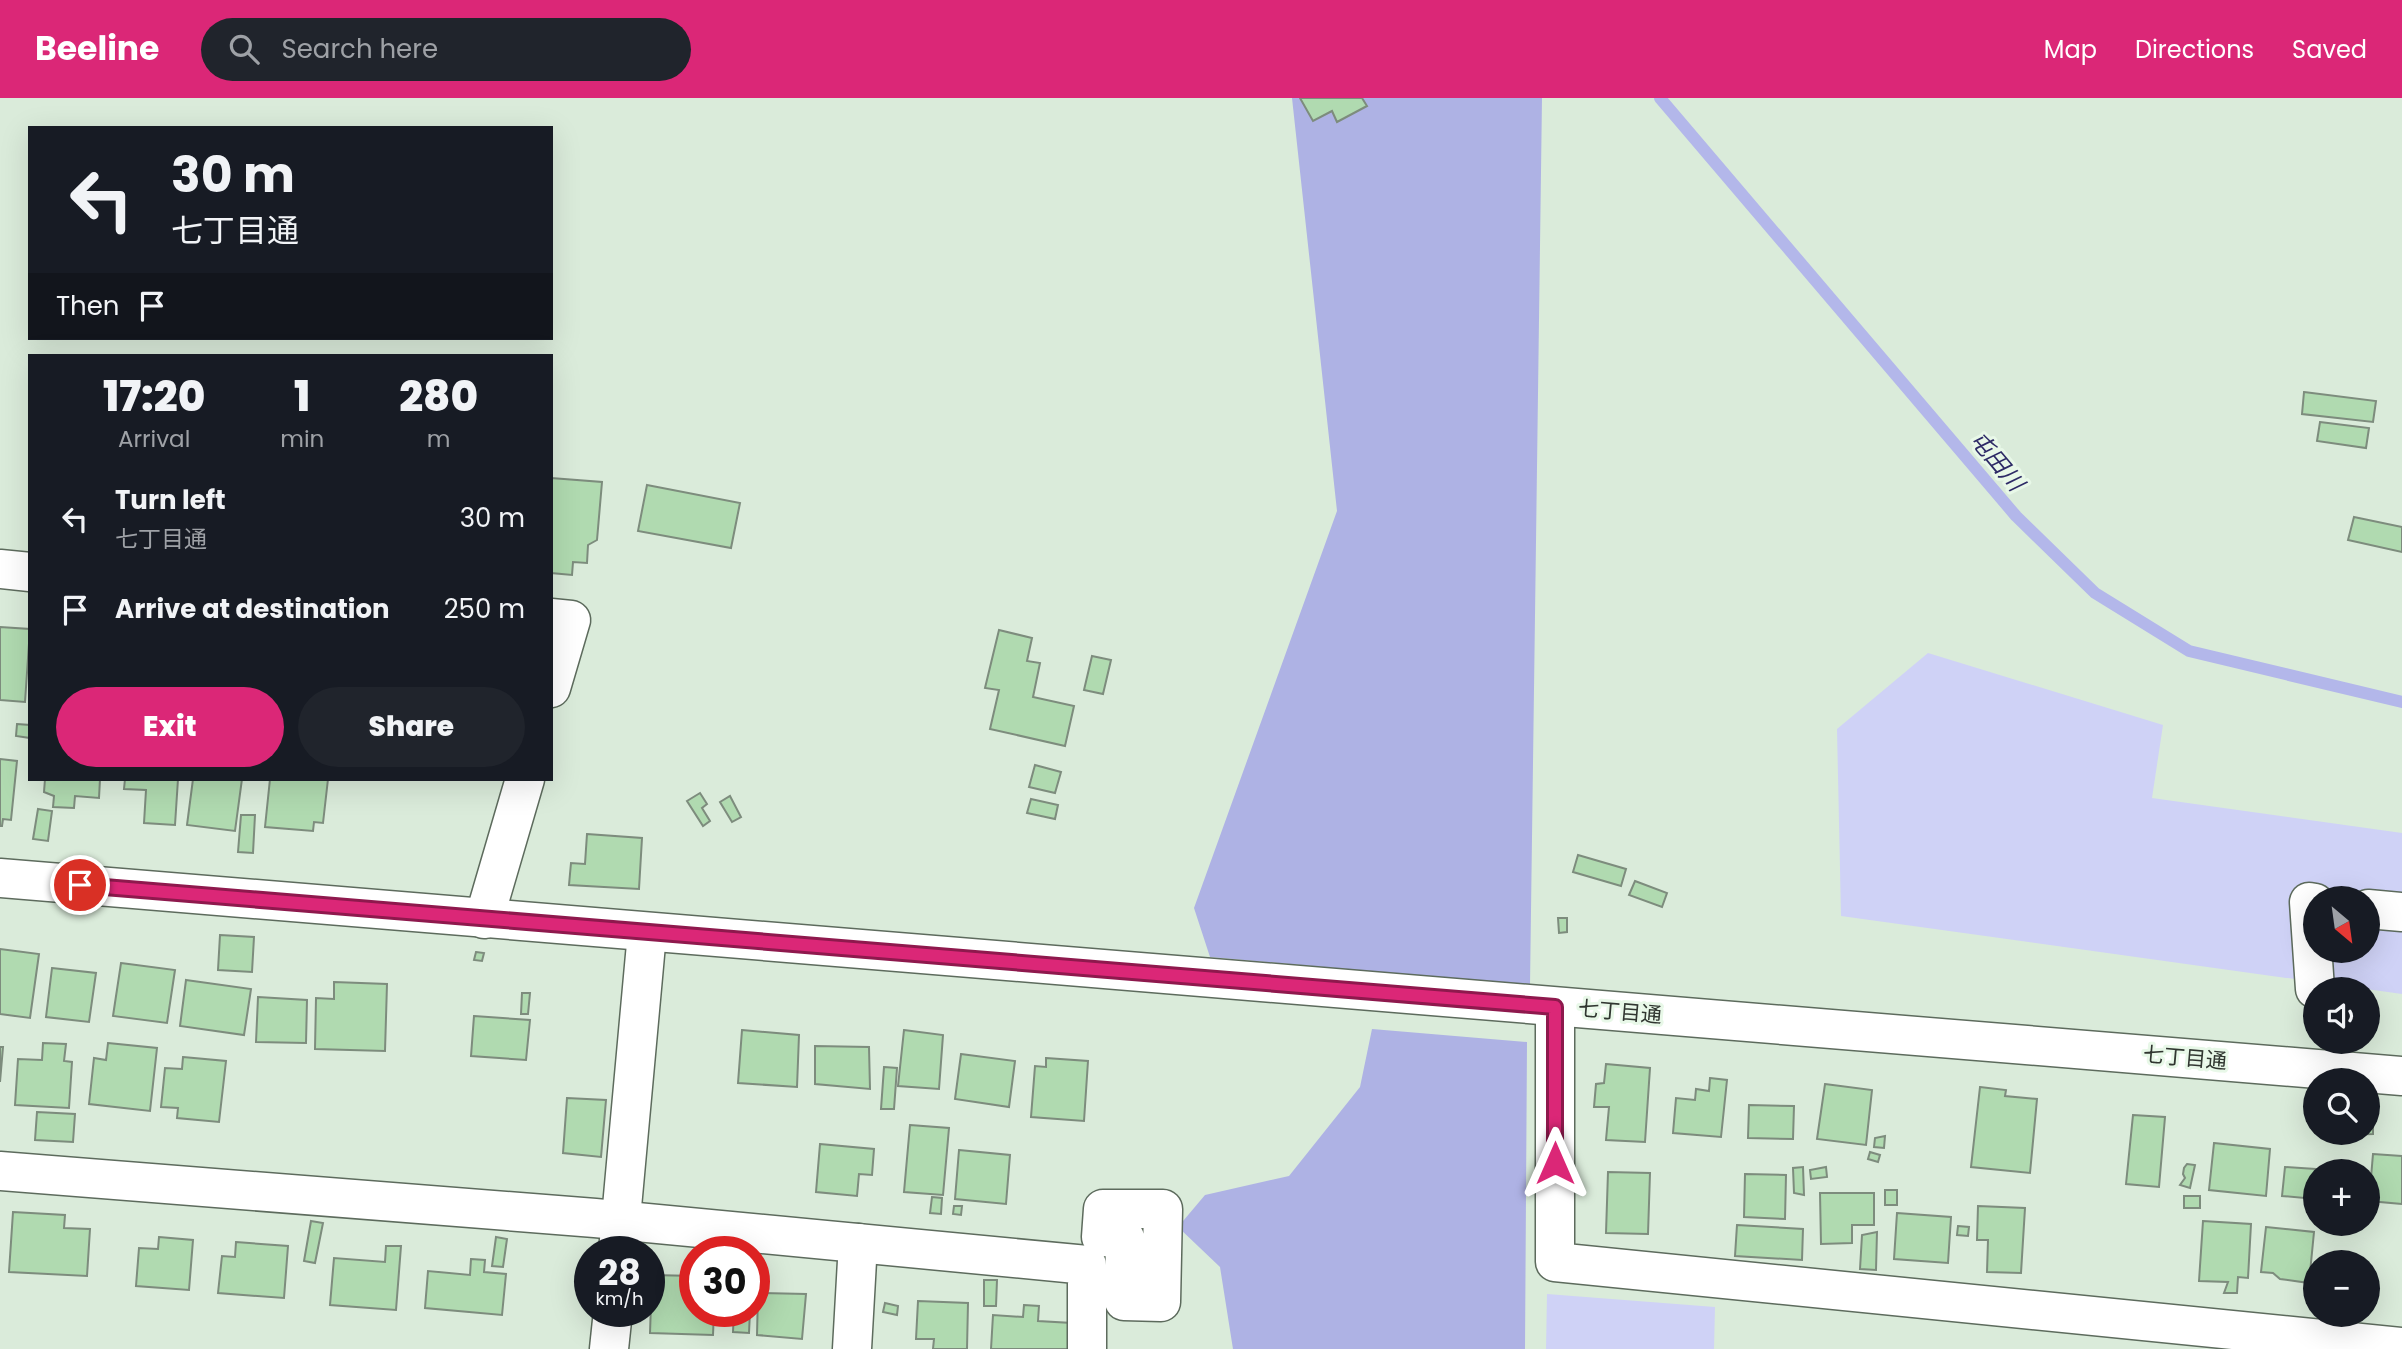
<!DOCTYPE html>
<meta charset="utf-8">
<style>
:root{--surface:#171b24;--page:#20242c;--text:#f1f3f6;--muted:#9ea1a6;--accent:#db2777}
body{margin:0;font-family:Poppins,"Noto Sans JP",sans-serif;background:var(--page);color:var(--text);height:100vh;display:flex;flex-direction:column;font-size:26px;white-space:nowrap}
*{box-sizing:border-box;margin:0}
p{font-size:23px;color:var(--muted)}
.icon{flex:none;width:38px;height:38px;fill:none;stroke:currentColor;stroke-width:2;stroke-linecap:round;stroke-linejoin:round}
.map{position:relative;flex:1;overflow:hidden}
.details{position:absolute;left:28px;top:256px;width:525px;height:427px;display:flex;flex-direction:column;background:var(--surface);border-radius:0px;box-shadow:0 7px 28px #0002}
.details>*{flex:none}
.top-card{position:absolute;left:28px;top:28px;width:525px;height:214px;border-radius:0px;box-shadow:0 7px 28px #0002;background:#171b24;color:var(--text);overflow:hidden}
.needle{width:46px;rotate:151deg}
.buttons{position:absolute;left:2303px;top:788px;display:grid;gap:14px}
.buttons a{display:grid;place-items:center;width:77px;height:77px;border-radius:50%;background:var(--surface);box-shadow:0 7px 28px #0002;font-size:35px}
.speed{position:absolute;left:574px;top:1138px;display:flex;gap:14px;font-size:35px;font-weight:700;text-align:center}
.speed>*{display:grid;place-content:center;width:91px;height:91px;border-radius:50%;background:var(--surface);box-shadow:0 7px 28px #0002;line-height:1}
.speed small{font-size:18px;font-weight:400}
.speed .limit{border:10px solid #d22;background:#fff;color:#111}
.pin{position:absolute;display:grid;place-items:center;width:60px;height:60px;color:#fff;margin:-30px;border:4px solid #fff;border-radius:50%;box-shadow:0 2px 7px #0007}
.me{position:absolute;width:77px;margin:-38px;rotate:0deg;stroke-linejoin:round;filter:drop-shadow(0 0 5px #0008)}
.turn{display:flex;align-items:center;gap:24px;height:147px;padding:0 28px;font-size:32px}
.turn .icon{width:91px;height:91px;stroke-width:2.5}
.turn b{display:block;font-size:49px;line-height:60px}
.then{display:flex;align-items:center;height:66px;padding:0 28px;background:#0003;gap:14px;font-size:26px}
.eta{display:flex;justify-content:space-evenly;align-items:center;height:119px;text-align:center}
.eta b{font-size:42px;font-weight:800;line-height:49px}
.button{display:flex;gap:14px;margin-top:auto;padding:14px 28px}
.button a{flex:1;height:80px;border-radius:42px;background:var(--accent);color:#fff;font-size:28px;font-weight:800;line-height:80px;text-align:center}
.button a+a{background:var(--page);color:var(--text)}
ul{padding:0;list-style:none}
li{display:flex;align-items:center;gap:21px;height:91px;padding:0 28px}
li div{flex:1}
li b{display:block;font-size:26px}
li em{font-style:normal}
header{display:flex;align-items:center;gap:42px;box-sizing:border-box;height:98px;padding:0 35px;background:var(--accent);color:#fff}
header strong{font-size:33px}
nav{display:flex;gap:38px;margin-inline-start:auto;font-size:24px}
.search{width:490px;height:63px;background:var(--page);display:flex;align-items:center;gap:18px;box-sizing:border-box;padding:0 24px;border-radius:38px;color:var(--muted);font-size:26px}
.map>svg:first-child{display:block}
</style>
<header>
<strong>Beeline</strong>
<div class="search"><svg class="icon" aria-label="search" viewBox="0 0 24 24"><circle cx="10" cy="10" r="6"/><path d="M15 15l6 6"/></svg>Search here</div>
<nav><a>Map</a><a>Directions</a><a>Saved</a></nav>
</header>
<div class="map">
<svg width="2402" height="1251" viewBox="0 0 2402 1251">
<rect width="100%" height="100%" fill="#daebda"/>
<g fill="#cfd2f6" fill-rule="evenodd">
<path d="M 1928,555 L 2163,627 L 2152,700 L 2402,735 L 2402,896 L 1841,818 L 1837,631 ZM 2315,800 L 2368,800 L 2368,852 L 2315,852 Z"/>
<path d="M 1547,1196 L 1715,1209 L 1714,1251 L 1546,1251 Z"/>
</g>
<g fill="#aeb2e4">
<path d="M 1292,0 L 1542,0 L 1530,887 L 1210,859 L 1194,810 L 1337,413 Z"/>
<path d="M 1372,931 L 1527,944 L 1525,1251 L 1233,1251 L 1220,1169 L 1178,1129 L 1205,1097 L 1289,1078 L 1360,989 Z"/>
</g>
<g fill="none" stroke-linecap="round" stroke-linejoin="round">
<path stroke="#b3b7ea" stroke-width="12" d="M 1660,0 L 2016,418 L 2095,495 L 2189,553 L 2402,604"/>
</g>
<g fill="#b0dab0" stroke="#7d8c7d" stroke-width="2">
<path d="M 1300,0 L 1362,0 L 1367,8 L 1337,24 L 1332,13 L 1313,23 Z"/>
<path d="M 2304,294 L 2376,303 L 2373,324 L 2302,316 Z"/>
<path d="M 2320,324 L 2369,330 L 2366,350 L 2317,343 Z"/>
<path d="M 551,380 L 602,384 L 597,442 L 588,447 L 587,465 L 573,464 L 572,477 L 551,475 Z"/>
<path d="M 647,387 L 740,405 L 731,450 L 638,433 Z"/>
<path d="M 2354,419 L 2402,429 L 2402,454 L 2348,442 Z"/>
<path d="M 0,529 L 30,531 L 25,604 L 0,602 Z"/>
<path d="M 999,532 L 1032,540 L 1027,563 L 1040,565 L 1033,599 L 1074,608 L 1065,648 L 990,631 L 999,592 L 985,590 Z"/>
<path d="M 1092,558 L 1111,562 L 1103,596 L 1084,592 Z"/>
<path d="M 17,626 L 30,627 L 30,640 L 16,638 Z"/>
<path d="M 0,661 L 17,663 L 11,722 L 3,721 L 2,728 L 0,728 Z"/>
<path d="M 1035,667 L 1061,674 L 1055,695 L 1029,689 Z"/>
<path d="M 45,681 L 100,681 L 99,700 L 75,698 L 74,710 L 53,709 L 54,698 L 44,694 Z"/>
<path d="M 125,681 L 178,681 L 175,727 L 144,725 L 146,692 L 124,691 Z"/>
<path d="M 193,681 L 242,681 L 235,733 L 187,727 Z"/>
<path d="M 270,681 L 328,681 L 323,725 L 314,724 L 313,733 L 265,729 Z"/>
<path d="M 700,695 L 707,706 L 702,710 L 710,723 L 703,728 L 687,703 Z"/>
<path d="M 730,698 L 741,719 L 732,724 L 720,704 Z"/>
<path d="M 1031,701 L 1058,707 L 1055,721 L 1027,715 Z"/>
<path d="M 38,711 L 52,713 L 48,743 L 33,741 Z"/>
<path d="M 241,717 L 255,717 L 253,755 L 238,754 Z"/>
<path d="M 587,736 L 642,740 L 639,791 L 569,787 L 571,765 L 585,766 Z"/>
<path d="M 1578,757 L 1626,771 L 1621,788 L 1573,774 Z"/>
<path d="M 1635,783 L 1667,795 L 1662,809 L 1629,797 Z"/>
<path d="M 1558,820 L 1567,820 L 1567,834 L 1559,835 Z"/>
<path d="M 220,837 L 254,839 L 252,874 L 218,872 Z"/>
<path d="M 0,851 L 39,856 L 30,920 L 0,916 Z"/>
<path d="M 476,854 L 484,855 L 482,863 L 474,862 Z"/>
<path d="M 121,865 L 175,872 L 167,925 L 113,918 Z"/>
<path d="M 52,870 L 96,875 L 89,924 L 46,919 Z"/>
<path d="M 186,882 L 251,891 L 244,937 L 180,928 Z"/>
<path d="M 334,884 L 387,886 L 385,953 L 315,951 L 316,900 L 334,901 Z"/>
<path d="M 522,895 L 530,895 L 528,916 L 521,916 Z"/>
<path d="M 258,899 L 307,902 L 306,945 L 256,944 Z"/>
<path d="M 474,918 L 530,922 L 526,962 L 471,958 Z"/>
<path d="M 742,932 L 799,937 L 797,989 L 738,985 Z"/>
<path d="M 904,932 L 943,937 L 939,991 L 898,988 Z"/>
<path d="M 43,945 L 66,946 L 64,963 L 72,964 L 69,1010 L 15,1007 L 18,961 L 42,962 Z"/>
<path d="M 108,945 L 157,950 L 150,1013 L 89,1006 L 94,960 L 106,962 Z"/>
<path d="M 815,948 L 869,949 L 870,991 L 815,986 Z"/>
<path d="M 0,949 L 3,949 L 0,984 Z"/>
<path d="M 961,956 L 1015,963 L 1009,1009 L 955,1001 Z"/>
<path d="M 183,959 L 226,963 L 219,1024 L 177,1020 L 178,1010 L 161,1009 L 165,970 L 182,971 Z"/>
<path d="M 1046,960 L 1088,963 L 1084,1023 L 1031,1019 L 1035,968 L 1046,969 Z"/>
<path d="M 1606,966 L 1650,970 L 1645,1044 L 1606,1042 L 1609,1009 L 1594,1009 L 1596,986 L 1604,985 Z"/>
<path d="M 884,969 L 897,970 L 894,1011 L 881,1011 Z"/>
<path d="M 1710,980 L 1727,982 L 1721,1039 L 1673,1035 L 1676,1000 L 1695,1002 L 1696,991 L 1709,993 Z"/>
<path d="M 1825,986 L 1872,992 L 1866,1047 L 1817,1041 Z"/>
<path d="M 1980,989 L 2006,992 L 2005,998 L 2037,1001 L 2030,1075 L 1971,1069 Z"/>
<path d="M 567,1000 L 606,1002 L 601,1059 L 563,1055 Z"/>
<path d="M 1749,1007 L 1794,1008 L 1793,1041 L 1748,1040 Z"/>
<path d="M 37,1014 L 75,1016 L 73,1044 L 35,1042 Z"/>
<path d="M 2133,1017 L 2165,1019 L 2159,1089 L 2126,1086 Z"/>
<path d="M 2368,1020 L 2373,1020 L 2373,1036 L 2342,1037 L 2342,1034 L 2368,1034 Z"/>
<path d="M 910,1027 L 949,1030 L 943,1097 L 904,1094 Z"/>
<path d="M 1885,1038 L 1884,1050 L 1874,1049 L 1875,1040 Z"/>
<path d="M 2214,1045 L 2270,1051 L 2266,1098 L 2209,1092 Z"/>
<path d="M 820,1046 L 874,1051 L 872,1077 L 859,1076 L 857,1098 L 816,1094 Z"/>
<path d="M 959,1052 L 1010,1057 L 1006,1106 L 955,1101 Z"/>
<path d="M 1870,1054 L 1880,1057 L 1878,1064 L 1868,1061 Z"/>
<path d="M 2373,1056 L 2402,1058 L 2402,1106 L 2369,1103 Z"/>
<path d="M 2187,1066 L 2195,1067 L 2190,1090 L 2180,1087 L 2185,1080 L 2183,1076 L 2184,1070 Z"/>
<path d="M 1803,1069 L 1804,1097 L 1794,1095 L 1793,1070 Z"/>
<path d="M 1826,1069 L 1827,1079 L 1811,1081 L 1810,1072 Z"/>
<path d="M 2285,1069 L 2331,1072 L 2315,1073 L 2315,1101 L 2282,1098 Z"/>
<path d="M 1608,1074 L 1650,1075 L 1648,1136 L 1606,1135 Z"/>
<path d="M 1745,1076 L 1786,1077 L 1785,1121 L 1744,1119 Z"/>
<rect x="1885" y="1092" width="12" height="15"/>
<path d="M 1820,1095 L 1874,1095 L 1874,1127 L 1852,1127 L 1852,1145 L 1821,1146 Z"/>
<rect x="2184" y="1098" width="16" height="12"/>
<path d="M 932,1099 L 942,1100 L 941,1116 L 930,1115 Z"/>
<path d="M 954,1108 L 962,1108 L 961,1117 L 953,1116 Z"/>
<path d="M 1978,1108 L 2025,1110 L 2021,1175 L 1987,1174 L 1988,1142 L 1977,1142 Z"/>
<path d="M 13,1114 L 65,1117 L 64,1130 L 90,1131 L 87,1178 L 9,1174 Z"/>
<path d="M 1897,1115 L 1951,1119 L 1948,1165 L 1894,1161 Z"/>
<path d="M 311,1123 L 323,1125 L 315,1165 L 304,1163 Z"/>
<path d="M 2203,1123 L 2251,1126 L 2248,1180 L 2238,1179 L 2237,1195 L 2224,1195 L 2228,1184 L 2199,1183 Z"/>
<path d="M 1737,1127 L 1803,1131 L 1802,1162 L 1735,1158 Z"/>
<path d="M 1958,1128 L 1969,1129 L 1968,1138 L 1957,1137 Z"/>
<path d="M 2266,1129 L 2314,1134 L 2309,1185 L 2280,1181 L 2273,1175 L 2261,1174 Z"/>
<path d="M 1877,1134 L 1876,1172 L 1860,1171 L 1862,1137 Z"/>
<path d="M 159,1139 L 193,1142 L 189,1192 L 136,1188 L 139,1150 L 158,1151 Z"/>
<path d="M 496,1139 L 507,1141 L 503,1169 L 492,1168 Z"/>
<path d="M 236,1144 L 288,1148 L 284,1200 L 218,1195 L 222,1158 L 235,1159 Z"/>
<path d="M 386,1148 L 401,1148 L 396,1212 L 330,1207 L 334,1160 L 385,1164 Z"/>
<path d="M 471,1161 L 485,1162 L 484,1174 L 506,1176 L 502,1217 L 425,1210 L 428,1173 L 470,1177 Z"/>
<path d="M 652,1177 L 695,1178 L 695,1213 L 714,1213 L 713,1237 L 650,1235 Z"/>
<path d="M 984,1182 L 997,1182 L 996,1208 L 984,1208 Z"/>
<path d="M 758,1195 L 806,1196 L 802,1241 L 757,1237 Z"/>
<path d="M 918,1203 L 968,1205 L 967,1251 L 933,1251 L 934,1241 L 916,1241 Z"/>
<path d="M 885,1205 L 898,1208 L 897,1217 L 883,1214 Z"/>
<path d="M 1024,1207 L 1039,1208 L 1038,1223 L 1072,1225 L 1071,1251 L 991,1251 L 993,1217 L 1023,1219 Z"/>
<path d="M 734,1213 L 750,1213 L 749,1235 L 733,1234 Z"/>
</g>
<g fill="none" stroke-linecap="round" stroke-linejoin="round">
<defs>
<g id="minor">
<path d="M 0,471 L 30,474"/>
<path d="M 551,520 L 571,522 L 551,590"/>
<path d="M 0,780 L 2402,978"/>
<path d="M 2315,805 L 2309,804 L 2315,891"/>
<path d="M 2368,811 L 2402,814"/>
<path d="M 484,821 L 525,681"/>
<path d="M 1555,909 L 1555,1164 L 2402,1249"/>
<path d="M 0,1073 L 595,1120 L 1087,1167 L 1087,1251"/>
<path d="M 1103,1111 L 1163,1111 L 1161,1204 L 1124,1203 L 1125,1140 L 1101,1139 Z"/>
<path d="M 618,1153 L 647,835"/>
<path d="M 609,1251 L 613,1213"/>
<path d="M 852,1251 L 858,1145"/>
</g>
</defs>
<use href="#minor" stroke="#5d6b5d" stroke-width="41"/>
<use href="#minor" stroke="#fff" stroke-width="38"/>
</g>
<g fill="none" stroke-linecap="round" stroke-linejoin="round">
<defs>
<path id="route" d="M 80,787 L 1555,909 L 1555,1065"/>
</defs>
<use href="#route" stroke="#8e194d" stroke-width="18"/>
<use href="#route" stroke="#db2777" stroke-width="12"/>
</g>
<g text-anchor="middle" stroke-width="6" stroke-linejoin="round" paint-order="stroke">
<g font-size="21" fill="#303630" stroke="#e8f8e8">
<text transform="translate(1620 914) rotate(5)" y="7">七丁目通</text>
<text transform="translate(2185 960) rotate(5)" y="7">七丁目通</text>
</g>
<g font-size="23" font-style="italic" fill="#2d2a66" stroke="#e8f8e8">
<text transform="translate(1997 363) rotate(50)" y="8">屯田川</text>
</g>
</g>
</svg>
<div class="buttons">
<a><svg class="needle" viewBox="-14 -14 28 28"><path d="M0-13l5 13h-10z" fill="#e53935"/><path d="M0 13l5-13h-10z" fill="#9ea1a6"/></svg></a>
<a><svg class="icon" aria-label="sound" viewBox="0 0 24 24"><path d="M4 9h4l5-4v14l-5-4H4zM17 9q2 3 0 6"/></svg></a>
<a><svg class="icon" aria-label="search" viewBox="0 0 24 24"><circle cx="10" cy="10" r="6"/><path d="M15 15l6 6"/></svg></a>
<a>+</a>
<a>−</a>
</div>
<div class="speed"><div>28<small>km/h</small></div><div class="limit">30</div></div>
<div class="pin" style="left:80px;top:787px;background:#d93025"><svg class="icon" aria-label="arrive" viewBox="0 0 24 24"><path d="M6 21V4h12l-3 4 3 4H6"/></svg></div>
<svg class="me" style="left:1555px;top:1065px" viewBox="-20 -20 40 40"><path d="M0-17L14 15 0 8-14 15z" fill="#db2777" stroke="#fff" stroke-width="4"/></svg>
<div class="top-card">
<div class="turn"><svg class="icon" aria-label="left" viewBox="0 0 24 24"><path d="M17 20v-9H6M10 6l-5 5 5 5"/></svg><div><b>30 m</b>七丁目通</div></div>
<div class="then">Then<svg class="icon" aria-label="arrive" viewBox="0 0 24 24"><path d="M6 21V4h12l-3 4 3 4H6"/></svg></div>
</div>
<section class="details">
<div class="eta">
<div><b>17:20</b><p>Arrival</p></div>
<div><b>1</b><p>min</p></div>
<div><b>280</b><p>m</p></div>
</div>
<ul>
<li><svg class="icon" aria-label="left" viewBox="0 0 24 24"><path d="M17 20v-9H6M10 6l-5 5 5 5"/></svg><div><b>Turn left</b><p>七丁目通</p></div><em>30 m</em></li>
<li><svg class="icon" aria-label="arrive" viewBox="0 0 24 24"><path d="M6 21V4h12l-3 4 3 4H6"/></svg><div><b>Arrive at destination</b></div><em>250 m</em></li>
</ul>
<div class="button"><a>Exit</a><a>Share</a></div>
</section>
</div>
